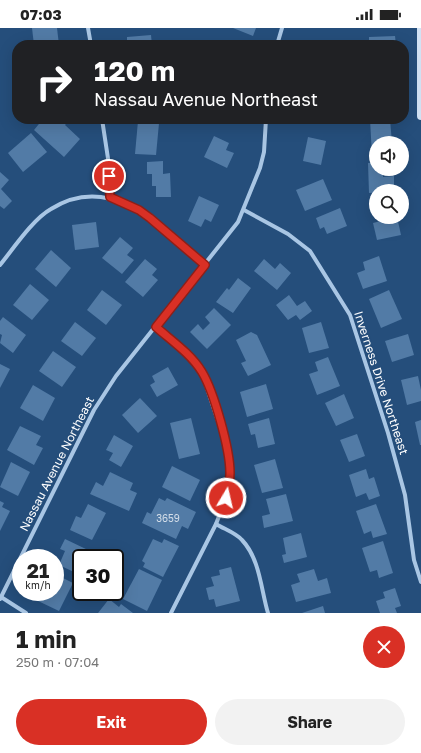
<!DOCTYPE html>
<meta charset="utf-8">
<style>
:root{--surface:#fff;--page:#f2f2f2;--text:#222;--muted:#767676;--accent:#d93025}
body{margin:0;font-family:"Golos Text",sans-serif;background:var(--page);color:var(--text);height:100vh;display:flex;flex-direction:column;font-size:15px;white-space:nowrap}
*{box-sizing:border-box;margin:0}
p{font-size:13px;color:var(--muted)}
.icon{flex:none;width:22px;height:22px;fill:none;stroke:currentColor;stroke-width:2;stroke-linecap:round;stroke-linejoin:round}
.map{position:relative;height:585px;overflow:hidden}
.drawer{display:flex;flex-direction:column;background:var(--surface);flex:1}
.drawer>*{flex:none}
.guide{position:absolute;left:12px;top:12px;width:397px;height:84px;border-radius:16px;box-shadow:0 4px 16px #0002;background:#202124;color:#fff;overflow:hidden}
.controls{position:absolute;left:369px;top:108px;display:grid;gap:8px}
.controls a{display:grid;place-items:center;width:40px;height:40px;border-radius:50%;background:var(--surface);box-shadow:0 4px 16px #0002;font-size:20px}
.speed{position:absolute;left:12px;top:521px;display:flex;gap:8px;font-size:20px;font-weight:700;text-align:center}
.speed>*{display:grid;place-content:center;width:52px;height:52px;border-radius:50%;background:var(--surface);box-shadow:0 4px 16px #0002;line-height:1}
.speed small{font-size:10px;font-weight:400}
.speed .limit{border:2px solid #111;border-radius:6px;background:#fff;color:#111}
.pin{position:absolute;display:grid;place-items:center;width:34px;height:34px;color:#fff;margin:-17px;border:2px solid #fff;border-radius:50%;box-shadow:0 1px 4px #0007}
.me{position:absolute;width:44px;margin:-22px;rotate:9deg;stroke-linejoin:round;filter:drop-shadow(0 0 3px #0008)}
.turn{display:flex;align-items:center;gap:14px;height:84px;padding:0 16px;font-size:18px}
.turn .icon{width:52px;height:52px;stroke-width:2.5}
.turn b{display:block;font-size:28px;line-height:34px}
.round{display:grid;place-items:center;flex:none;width:42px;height:42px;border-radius:21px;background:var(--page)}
.head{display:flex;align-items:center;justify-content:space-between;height:68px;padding:0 16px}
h1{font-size:24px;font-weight:700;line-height:30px}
.cta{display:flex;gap:8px;margin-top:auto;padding:8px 16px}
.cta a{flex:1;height:46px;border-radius:24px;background:var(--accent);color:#fff;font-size:16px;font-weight:700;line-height:46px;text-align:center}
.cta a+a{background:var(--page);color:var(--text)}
.status{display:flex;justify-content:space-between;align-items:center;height:28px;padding:0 20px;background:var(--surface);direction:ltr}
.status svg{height:11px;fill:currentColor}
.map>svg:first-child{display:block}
</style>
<div class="status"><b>07:03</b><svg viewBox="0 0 49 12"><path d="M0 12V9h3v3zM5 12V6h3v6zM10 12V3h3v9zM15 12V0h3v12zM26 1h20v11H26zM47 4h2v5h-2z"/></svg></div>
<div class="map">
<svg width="421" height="585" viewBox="0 0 421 585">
<rect width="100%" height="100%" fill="#254e7b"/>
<g fill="#527ba6">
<path d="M 32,0 L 57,0 L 59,17 L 34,17 Z"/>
<path d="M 233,0 L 256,0 L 253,8 Z"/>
<path d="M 151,7 L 152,17 L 127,17 L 127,9 Z"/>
<path d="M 395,8 L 396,17 L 369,17 L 369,9 Z"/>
<path d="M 43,91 L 70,91 L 65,97 L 80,111 L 64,129 L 34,102 Z"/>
<path d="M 370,91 L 390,91 L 392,115 L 376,115 L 376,128 L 372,128 Z"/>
<path d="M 138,93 L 159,95 L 156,127 L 135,126 Z"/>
<path d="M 31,105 L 47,124 L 23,144 L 8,125 Z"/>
<path d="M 214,108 L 229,115 L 226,122 L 234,125 L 227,140 L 204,129 Z"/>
<path d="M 308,109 L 326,113 L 321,137 L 303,133 Z"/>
<path d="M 163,133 L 163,146 L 170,145 L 171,169 L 156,169 L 156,158 L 152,158 L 152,146 L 147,146 L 147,134 Z"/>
<path d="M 376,134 L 376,141 L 383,141 L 383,149 L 394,148 L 394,163 L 369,165 L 368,135 Z"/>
<path d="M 0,144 L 9,152 L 1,161 L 12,173 L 4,181 L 0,178 Z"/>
<path d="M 323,151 L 332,172 L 305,183 L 296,162 Z"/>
<path d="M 199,168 L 219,177 L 211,194 L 205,191 L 201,199 L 188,193 Z"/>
<path d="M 340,180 L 347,198 L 327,206 L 324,199 L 320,201 L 316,190 Z"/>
<path d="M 397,189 L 401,207 L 377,212 L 373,195 Z"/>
<path d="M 96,194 L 99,219 L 75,222 L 72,197 Z"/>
<path d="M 120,209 L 133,220 L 127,227 L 134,232 L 122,246 L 102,230 Z"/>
<path d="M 51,222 L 71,240 L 56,259 L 35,241 Z"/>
<path d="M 379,228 L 387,253 L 363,261 L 357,245 L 365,242 L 363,234 Z"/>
<path d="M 145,231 L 157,241 L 152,247 L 158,252 L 143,269 L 125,254 Z"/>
<path d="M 264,231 L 275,241 L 280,235 L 291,245 L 277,262 L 254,243 Z"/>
<path d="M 238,250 L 251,260 L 233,285 L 216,274 L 227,260 L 229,262 Z"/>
<path d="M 30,256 L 49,272 L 32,292 L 13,277 Z"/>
<path d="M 102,262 L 122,277 L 106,297 L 87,282 Z"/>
<path d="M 389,262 L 402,291 L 381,300 L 369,271 Z"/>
<path d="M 289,267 L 297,278 L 305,273 L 312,283 L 300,292 L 296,287 L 288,292 L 276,277 Z"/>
<path d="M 214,280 L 231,297 L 207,321 L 190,304 L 198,296 L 203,302 L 210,295 L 205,289 Z"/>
<path d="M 3,289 L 26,307 L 13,325 L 0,315 L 2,307 L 0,306 L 0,293 Z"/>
<path d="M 75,294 L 96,310 L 82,328 L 61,313 Z"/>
<path d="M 321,294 L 329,320 L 309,325 L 302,300 Z"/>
<path d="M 251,304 L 257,307 L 271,337 L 248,348 L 241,335 L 246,333 L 236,312 Z"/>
<path d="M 408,306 L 414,327 L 392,334 L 385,313 Z"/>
<path d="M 53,323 L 76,339 L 62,359 L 39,343 Z"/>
<path d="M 328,329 L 340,358 L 317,367 L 309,346 L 318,343 L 315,334 Z"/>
<path d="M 0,336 L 10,341 L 0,360 Z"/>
<path d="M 168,339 L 178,357 L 157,369 L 150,357 L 155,354 L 152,348 Z"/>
<path d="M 418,348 L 421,362 L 421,373 L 407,377 L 401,352 Z"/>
<path d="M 266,356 L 273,381 L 247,389 L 240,364 Z"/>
<path d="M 33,357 L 55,370 L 43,393 L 20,380 Z"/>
<path d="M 344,366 L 354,390 L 336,398 L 325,375 Z"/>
<path d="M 140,370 L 157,388 L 138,405 L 122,387 Z"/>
<path d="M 191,390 L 200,426 L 179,431 L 170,395 Z"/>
<path d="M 269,390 L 275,416 L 258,420 L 255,406 L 251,407 L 248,396 Z"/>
<path d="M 421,392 L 421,417 L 420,417 L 415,394 Z"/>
<path d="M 20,398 L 41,408 L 36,417 L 43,420 L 34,437 L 7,422 Z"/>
<path d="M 357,406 L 365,428 L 349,434 L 340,412 Z"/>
<path d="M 114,407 L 133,418 L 121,439 L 109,432 L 113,425 L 106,422 Z"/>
<path d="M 275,431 L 283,460 L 262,465 L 254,437 Z"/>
<path d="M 11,434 L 30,444 L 18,468 L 0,459 Z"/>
<path d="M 172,438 L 200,452 L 190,473 L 162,459 Z"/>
<path d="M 366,441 L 369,451 L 374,449 L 380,468 L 369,472 L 366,465 L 356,469 L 349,447 Z"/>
<path d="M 110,444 L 133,455 L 130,462 L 137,465 L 129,483 L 90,466 L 96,454 L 103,458 Z"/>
<path d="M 286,466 L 293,493 L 264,500 L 262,488 L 270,486 L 266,471 Z"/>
<path d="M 159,470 L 165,473 L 167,470 L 196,484 L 188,501 L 182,498 L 176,511 L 142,495 L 147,484 L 151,486 Z"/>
<path d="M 0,473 L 4,475 L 2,479 L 10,483 L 0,503 Z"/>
<path d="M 88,476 L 106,485 L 92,512 L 70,502 L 76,488 L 81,490 Z"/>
<path d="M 376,476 L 387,506 L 373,510 L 371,503 L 364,506 L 356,483 Z"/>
<path d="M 301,505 L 307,529 L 284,535 L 282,527 L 286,526 L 283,510 Z"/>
<path d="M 65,511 L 88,522 L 84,530 L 81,530 L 81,535 L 76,545 L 59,537 L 65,523 L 60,521 Z"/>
<path d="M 153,511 L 162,515 L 164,511 L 179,518 L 163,549 L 143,539 L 145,535 L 142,533 Z"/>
<path d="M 383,513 L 393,545 L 379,550 L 377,542 L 370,544 L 362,520 Z"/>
<path d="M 231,539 L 240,573 L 216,579 L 214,571 L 209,572 L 206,560 L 214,558 L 211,549 L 220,547 L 219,542 Z"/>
<path d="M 139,541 L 162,552 L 147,583 L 123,571 Z"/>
<path d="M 314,541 L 318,553 L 327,550 L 331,565 L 296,574 L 291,557 L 300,554 L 297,546 Z"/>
<path d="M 55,546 L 73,555 L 59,583 L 36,572 L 41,564 L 55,564 Z"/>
<path d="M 395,560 L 401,578 L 395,580 L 397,585 L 380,585 L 376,573 L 385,570 L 383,564 Z"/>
<path d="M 109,571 L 119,579 L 121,576 L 133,585 L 98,585 Z"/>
<path d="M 323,578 L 325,585 L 302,585 Z"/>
</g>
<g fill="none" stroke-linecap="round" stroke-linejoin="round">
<g stroke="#a9c6e4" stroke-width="4">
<path d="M 88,0 L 91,17"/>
<path d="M 277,17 L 282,0"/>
<path d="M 102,91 L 109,137 L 110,169"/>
<path d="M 244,182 L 288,206 L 310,223 L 350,287 L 388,405 L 405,467 L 414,532 L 421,554"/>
<path d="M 0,237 C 13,221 33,191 51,181 C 111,143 163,199 205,237"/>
<path d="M 156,299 L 189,327 L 202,345 L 224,411 L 230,444 L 226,470 L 216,496 L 171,585"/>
<path d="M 216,496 C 224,501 236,505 242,512 C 260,531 261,562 268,585"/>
<path d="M 1,569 L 26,585"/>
<path d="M 0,571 L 94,382 L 116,348 L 238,194 L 260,140 L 264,124 L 266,91"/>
</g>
<path stroke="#d2e2f4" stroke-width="8" d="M 421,0 L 421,88"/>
</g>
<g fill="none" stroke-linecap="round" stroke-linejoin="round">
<defs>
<path id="route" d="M 109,148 L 110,169 L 139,182 L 150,190 L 205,237 L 156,299 C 172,313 191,326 202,344 C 214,364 230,421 230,445 C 230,453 228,462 226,470"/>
</defs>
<use href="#route" stroke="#8d1f18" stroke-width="10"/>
<use href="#route" stroke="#d93025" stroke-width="7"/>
</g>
<g text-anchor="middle" stroke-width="3" stroke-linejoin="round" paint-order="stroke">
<g font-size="10" fill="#d4dee9">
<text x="168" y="494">3659</text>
</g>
<g font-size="12" fill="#fff" stroke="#254e7b">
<text transform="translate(381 355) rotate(72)" y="4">Inverness Drive Northeast</text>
<text transform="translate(57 436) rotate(-63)" y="4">Nassau Avenue Northeast</text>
</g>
</g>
</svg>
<div class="controls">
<a><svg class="icon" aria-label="sound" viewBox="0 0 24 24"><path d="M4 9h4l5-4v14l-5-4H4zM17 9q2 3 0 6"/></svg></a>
<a><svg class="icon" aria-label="search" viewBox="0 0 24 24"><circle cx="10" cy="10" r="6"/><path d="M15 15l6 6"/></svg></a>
</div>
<div class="speed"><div>21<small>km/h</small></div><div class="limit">30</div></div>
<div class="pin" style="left:109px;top:148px;background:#d93025"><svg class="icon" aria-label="arrive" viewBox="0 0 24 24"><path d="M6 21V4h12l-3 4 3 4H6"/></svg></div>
<svg class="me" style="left:226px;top:470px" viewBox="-20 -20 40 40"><circle r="17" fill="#d93025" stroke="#fff" stroke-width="3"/><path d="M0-11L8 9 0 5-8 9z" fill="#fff"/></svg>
<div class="guide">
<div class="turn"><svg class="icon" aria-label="right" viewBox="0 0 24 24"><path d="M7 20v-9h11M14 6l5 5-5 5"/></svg><div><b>120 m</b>Nassau Avenue Northeast</div></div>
</div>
</div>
<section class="drawer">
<div class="head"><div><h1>1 min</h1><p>250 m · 07:04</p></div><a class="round" style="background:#d93025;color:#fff"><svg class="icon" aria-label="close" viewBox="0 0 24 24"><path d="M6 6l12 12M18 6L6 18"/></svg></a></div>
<div class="cta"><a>Exit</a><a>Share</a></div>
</section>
